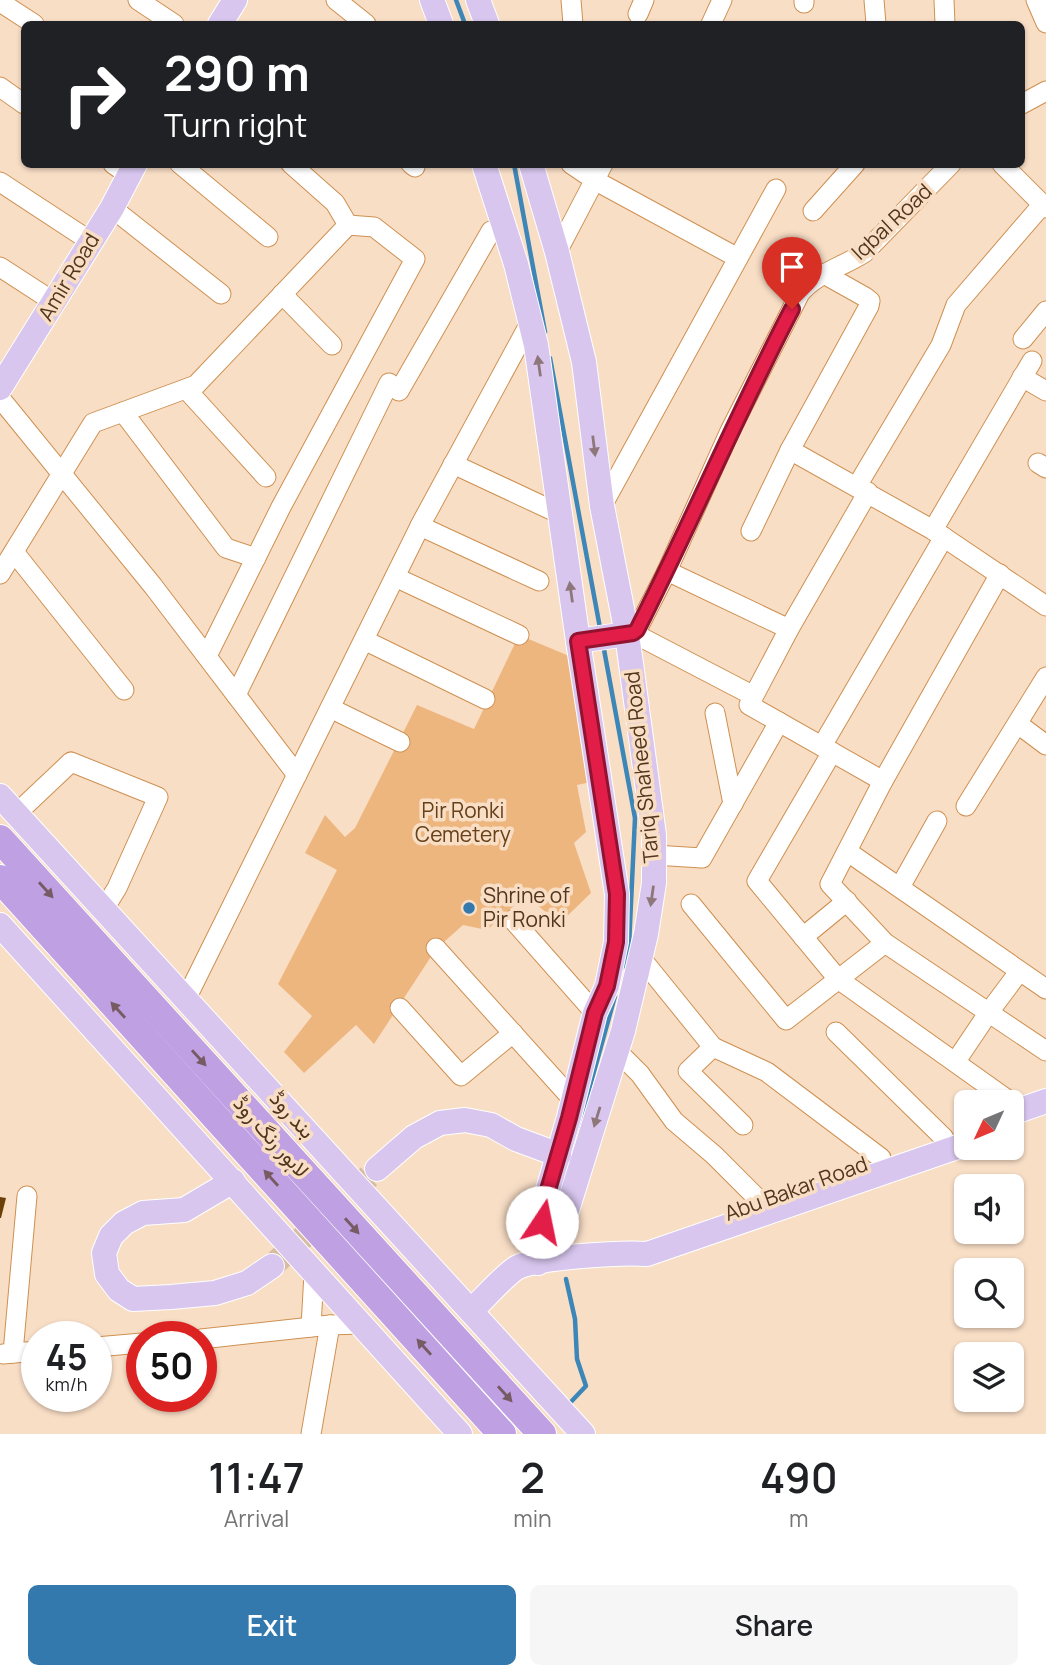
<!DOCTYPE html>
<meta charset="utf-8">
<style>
:root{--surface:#fff;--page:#f6f6f6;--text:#202124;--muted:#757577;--accent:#3379ae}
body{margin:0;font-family:Manrope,Vazirmatn,sans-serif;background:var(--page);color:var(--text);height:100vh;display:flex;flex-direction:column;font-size:26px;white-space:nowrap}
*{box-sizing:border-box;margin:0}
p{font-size:23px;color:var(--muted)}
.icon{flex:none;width:38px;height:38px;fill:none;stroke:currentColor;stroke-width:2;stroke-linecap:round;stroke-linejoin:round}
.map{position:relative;height:1434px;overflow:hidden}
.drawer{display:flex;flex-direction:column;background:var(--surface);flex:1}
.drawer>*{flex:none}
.banner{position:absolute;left:21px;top:21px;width:1004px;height:147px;border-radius:10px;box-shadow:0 2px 5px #0004;background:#202124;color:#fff;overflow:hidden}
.needle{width:46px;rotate:226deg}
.controls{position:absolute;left:954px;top:1090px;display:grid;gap:14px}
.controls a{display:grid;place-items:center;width:70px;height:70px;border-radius:10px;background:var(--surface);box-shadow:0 2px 5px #0004;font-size:35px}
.speed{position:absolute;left:21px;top:1321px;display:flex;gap:14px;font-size:35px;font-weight:700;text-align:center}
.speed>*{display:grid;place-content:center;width:91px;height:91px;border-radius:50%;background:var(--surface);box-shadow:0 2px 5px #0004;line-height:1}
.speed small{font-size:18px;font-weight:400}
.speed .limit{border:10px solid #d22;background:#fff;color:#111}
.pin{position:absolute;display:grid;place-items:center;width:60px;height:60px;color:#fff;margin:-72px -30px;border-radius:50% 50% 50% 0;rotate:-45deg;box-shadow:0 0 7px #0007}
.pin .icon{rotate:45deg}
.me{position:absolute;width:77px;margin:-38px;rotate:11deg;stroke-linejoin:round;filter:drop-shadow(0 0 5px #0008)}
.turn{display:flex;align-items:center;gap:24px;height:147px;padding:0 28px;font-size:32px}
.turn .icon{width:91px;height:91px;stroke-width:2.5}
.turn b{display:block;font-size:49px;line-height:60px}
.eta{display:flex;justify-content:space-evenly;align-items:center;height:119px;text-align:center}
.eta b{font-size:42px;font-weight:600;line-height:49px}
.button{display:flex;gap:14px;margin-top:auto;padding:14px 28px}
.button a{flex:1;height:80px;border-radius:10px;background:var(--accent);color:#fff;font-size:28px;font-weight:600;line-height:80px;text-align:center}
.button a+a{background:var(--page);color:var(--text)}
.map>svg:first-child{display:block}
</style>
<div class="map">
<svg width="1046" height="1434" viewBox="0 0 1046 1434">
<rect width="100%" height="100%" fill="#f9dec6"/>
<path fill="#eeb67f" d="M 519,635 L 581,661 L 600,780 L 577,785 L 586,832 L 574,843 L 591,893 L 560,923 L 525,896 L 487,930 L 463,925 L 436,949 L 374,1044 L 356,1025 L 304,1073 L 284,1052 L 312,1016 L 278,984 L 337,870 L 305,853 L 325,815 L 345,837 L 355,828 L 417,705 L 474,729 Z"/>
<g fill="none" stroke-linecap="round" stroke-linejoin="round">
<g stroke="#3d86b8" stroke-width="4.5">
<path d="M 456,0 L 465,24"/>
<path d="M 514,164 L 545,332"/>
<path d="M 550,358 L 600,628"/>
<path d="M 603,644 L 635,818 L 629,946 L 623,967"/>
<path d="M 567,1169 L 615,996"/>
<path d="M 566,1279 L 575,1319 L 577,1359 L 586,1386 L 568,1405"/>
</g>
</g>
<path fill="#6a3f08" d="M 0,1197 L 6,1198 L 1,1218 L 0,1218 Z"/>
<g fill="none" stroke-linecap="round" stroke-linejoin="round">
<path stroke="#d7bca4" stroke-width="24" stroke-dasharray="24 12" stroke-linecap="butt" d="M 272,1266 L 377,1169"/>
<defs>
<g id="minor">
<path d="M 138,0 L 174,24"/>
<path d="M 336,0 L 366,24"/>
<path d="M 571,0 L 573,24"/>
<path d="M 874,0 L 876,24"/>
<path d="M 944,0 L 945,24"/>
<path d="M 1036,0 L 1046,23"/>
<path d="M 0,2 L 34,24"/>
<path d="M 804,3 L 804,0"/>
<path d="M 638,14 L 644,0"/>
<path d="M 711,24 L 722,0"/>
<path d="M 0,87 L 24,104"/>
<path d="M 1022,104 L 1046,91"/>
<path d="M 113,164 L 129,175"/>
<path d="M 180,164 L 268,237"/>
<path d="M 291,164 L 335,203 L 348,225"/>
<path d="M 411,164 L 415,167"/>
<path d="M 571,164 L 596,181 L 738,258"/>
<path d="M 1002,164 L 1046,208"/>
<path d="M 0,182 L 90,241"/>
<path d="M 112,208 L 221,294"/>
<path d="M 813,211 L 855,164"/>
<path d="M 557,252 L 603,164"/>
<path d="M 0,267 L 54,302"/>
<path d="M 282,294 L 332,345"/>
<path d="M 1023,339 L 1046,311"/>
<path d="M 1022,377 L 1046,391"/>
<path d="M 186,389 L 266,477"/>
<path d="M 0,398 L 153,586 L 297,775"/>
<path d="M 123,412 L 226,548 L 256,558"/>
<path d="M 790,450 L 933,530 L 1046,606"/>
<path d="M 1038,463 L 1046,468"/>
<path d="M 453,464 L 560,514"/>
<path d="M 857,486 L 941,345 L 956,305 L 1042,205"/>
<path d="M 868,492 L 789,629 L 749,705 L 883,781"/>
<path d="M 602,506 L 776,189"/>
<path d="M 420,526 L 539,581"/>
<path d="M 933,530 L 1032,361"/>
<path d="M 751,531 L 790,450 L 869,306 L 870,301 L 865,297 L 824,274"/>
<path d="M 14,552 L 124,690"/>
<path d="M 667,571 L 789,629"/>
<path d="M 0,574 L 93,423 L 196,385 L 348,225 L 374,227 L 415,259 L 281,507 L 207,656"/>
<path d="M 1000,574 L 883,781 L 830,884 L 885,943 L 1046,1051"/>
<path d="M 395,577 L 519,635"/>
<path d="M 633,633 L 752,695"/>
<path d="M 627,634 L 637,630 L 667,571 L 730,431 L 800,293 C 817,273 842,267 864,253 L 951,164"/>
<path d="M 364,640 L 485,699"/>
<path d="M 236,695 L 389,383 L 399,391 L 491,231 L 505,228"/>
<path d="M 330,708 L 400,742"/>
<path d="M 715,713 L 733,804"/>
<path d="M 1018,724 L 1046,745"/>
<path d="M 822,746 L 944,537"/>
<path d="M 832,752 L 757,881 L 838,979 L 1022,1110"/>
<path d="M 966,806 L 1046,677"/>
<path d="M 16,814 L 71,762 L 158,797 L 117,888 L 104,909"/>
<path d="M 848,852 L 1046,989"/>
<path d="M 654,855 L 702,858 L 779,722"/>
<path d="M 900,887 L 937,821"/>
<path d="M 691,904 L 786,1020 L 885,943"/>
<path d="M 513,920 L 595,1013"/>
<path d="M 803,937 L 847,901"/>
<path d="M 436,948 L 573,1100"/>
<path d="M 641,958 L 713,1047"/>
<path d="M 186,999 L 422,522 L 531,321"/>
<path d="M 400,1008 L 461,1076 L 513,1033"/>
<path d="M 836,1032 L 944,1138"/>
<path d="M 617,1051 L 640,1074 L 674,1121 L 714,1155 L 761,1202"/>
<path d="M 956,1061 L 989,1012 L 1019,972"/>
<path d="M 743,1125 L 688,1071 L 713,1047 L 767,1072 L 881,1158"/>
<path d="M 311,1327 L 314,1273"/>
<path d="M 201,1339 L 330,1325 L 360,1324"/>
<path d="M 96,1347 L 142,1343"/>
<path d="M 13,1353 L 27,1196"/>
<path d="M 3,1354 L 37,1351"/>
<path d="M 311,1434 L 330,1325"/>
</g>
<g id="major">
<path d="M 432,0 L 441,24"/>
<path d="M 478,0 L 487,24"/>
<path d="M 220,24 L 235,0"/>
<path d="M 484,164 L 516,264 L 536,345 L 578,641 L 617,894 L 616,942 L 607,986 L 595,1013 L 569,1117 L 541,1214 L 542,1222 L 547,1232 L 538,1263"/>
<path d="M 531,164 L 557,252 L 584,362 L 602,506 L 627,634 L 654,835 L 654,883 L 646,934 L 623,1031 L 564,1220 L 560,1226 L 547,1232"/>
<path d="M 0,388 L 112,208 L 135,164"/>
<path d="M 578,641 L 627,634"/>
<path d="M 0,796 L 583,1434"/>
<path d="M 0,925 L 460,1434"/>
<path d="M 1012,1113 L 1046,1101"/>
<path d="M 377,1169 L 414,1137 L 440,1123 L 465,1120 L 491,1125 L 516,1139 L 559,1155"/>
<path d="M 233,1181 L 184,1210 L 143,1213 L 124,1223 L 111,1236 L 104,1253 L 107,1274 L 119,1290 L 133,1299 L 171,1297 L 215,1293 L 247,1283 L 272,1266"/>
<path d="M 471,1311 C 482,1301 506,1273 518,1267 C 541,1257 621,1252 647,1254 L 966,1144"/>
</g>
<g id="highway">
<path d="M 0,839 L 542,1434"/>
<path d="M 0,879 L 502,1434"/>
</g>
</defs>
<use href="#minor" stroke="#ce9051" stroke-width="21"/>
<use href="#major" stroke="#fff" stroke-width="26"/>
<use href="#highway" stroke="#fff" stroke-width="30"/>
<use href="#minor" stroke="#fff" stroke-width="19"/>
<use href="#major" stroke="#d8c6ee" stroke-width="24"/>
<use href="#highway" stroke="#bea0e3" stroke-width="28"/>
</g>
<defs><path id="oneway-solid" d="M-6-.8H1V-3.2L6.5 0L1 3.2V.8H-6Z" transform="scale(1.75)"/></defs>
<g fill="#8e777a">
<use href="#oneway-solid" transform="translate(539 366) rotate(-98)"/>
<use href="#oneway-solid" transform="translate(594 446) rotate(83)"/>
<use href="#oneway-solid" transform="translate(571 592) rotate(-98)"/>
<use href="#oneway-solid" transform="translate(652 896) rotate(98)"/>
<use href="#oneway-solid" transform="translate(597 1117) rotate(107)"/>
</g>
<g fill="#775b62">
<use href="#oneway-solid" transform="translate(46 890) rotate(48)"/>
<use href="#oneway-solid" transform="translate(118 1010) rotate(-132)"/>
<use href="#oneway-solid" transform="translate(199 1058) rotate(48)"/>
<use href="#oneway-solid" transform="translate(271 1178) rotate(-132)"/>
<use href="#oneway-solid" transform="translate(352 1226) rotate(48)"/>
<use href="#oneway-solid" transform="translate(424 1347) rotate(-132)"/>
<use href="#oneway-solid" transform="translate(505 1394) rotate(48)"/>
</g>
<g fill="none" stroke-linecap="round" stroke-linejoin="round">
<defs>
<path id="route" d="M 542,1222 L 541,1214 L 569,1118 L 595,1013 L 607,986 L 616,942 L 617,894 L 578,641 L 633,633 L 637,630 C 691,524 737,414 792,309"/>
</defs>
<use href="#route" stroke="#92132f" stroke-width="18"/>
<use href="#route" stroke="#e11d48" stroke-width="12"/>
</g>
<circle fill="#3379ae" stroke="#f9dec6" stroke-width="2.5" cx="469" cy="908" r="7"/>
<g text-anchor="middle" stroke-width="7" stroke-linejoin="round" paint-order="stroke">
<g font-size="21" fill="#51361c" stroke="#f9dec6">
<text transform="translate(892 222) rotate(-43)" y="7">Iqbal Road</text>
<text transform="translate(69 277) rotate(-59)" y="7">Amir Road</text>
<text transform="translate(642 767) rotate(-96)" y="7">Tariq Shaheed Road</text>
<text transform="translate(292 1115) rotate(48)" y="7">بند روڈ</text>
<text transform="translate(271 1137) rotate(48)" y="7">لاہور رنگ روڈ</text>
<text transform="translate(796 1189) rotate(-20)" y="7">Abu Bakar Road</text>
</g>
<g font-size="21" fill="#654018" stroke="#f9dec6">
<text x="463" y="818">Pir Ronki<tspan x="463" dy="24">Cemetery</tspan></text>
</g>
<g font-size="21" fill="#51361c" stroke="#f9dec6" text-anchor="start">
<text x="483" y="903">Shrine of<tspan x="483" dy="24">Pir Ronki</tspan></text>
</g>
</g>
</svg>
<div class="controls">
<a><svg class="needle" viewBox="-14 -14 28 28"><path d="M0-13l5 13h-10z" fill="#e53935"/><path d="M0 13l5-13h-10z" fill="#757577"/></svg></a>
<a><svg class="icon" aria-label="sound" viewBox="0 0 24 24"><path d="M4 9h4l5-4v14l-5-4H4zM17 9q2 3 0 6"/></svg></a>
<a><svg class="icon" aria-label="search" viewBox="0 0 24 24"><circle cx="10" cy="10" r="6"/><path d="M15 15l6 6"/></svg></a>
<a><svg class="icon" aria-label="layers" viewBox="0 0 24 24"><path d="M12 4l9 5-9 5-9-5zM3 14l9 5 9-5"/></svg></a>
</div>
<div class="speed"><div>45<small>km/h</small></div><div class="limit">50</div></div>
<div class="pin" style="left:792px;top:309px;background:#d93025"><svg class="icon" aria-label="arrive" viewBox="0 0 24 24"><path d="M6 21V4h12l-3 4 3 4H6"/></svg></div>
<svg class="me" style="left:542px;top:1222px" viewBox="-20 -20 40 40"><circle r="19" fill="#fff"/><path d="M0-13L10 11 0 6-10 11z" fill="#e11d48"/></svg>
<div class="banner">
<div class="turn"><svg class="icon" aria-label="right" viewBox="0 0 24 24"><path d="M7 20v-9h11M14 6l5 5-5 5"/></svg><div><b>290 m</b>Turn right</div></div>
</div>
</div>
<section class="drawer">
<div class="eta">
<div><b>11:47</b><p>Arrival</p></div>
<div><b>2</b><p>min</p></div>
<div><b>490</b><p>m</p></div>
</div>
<div class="button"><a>Exit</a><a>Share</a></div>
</section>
